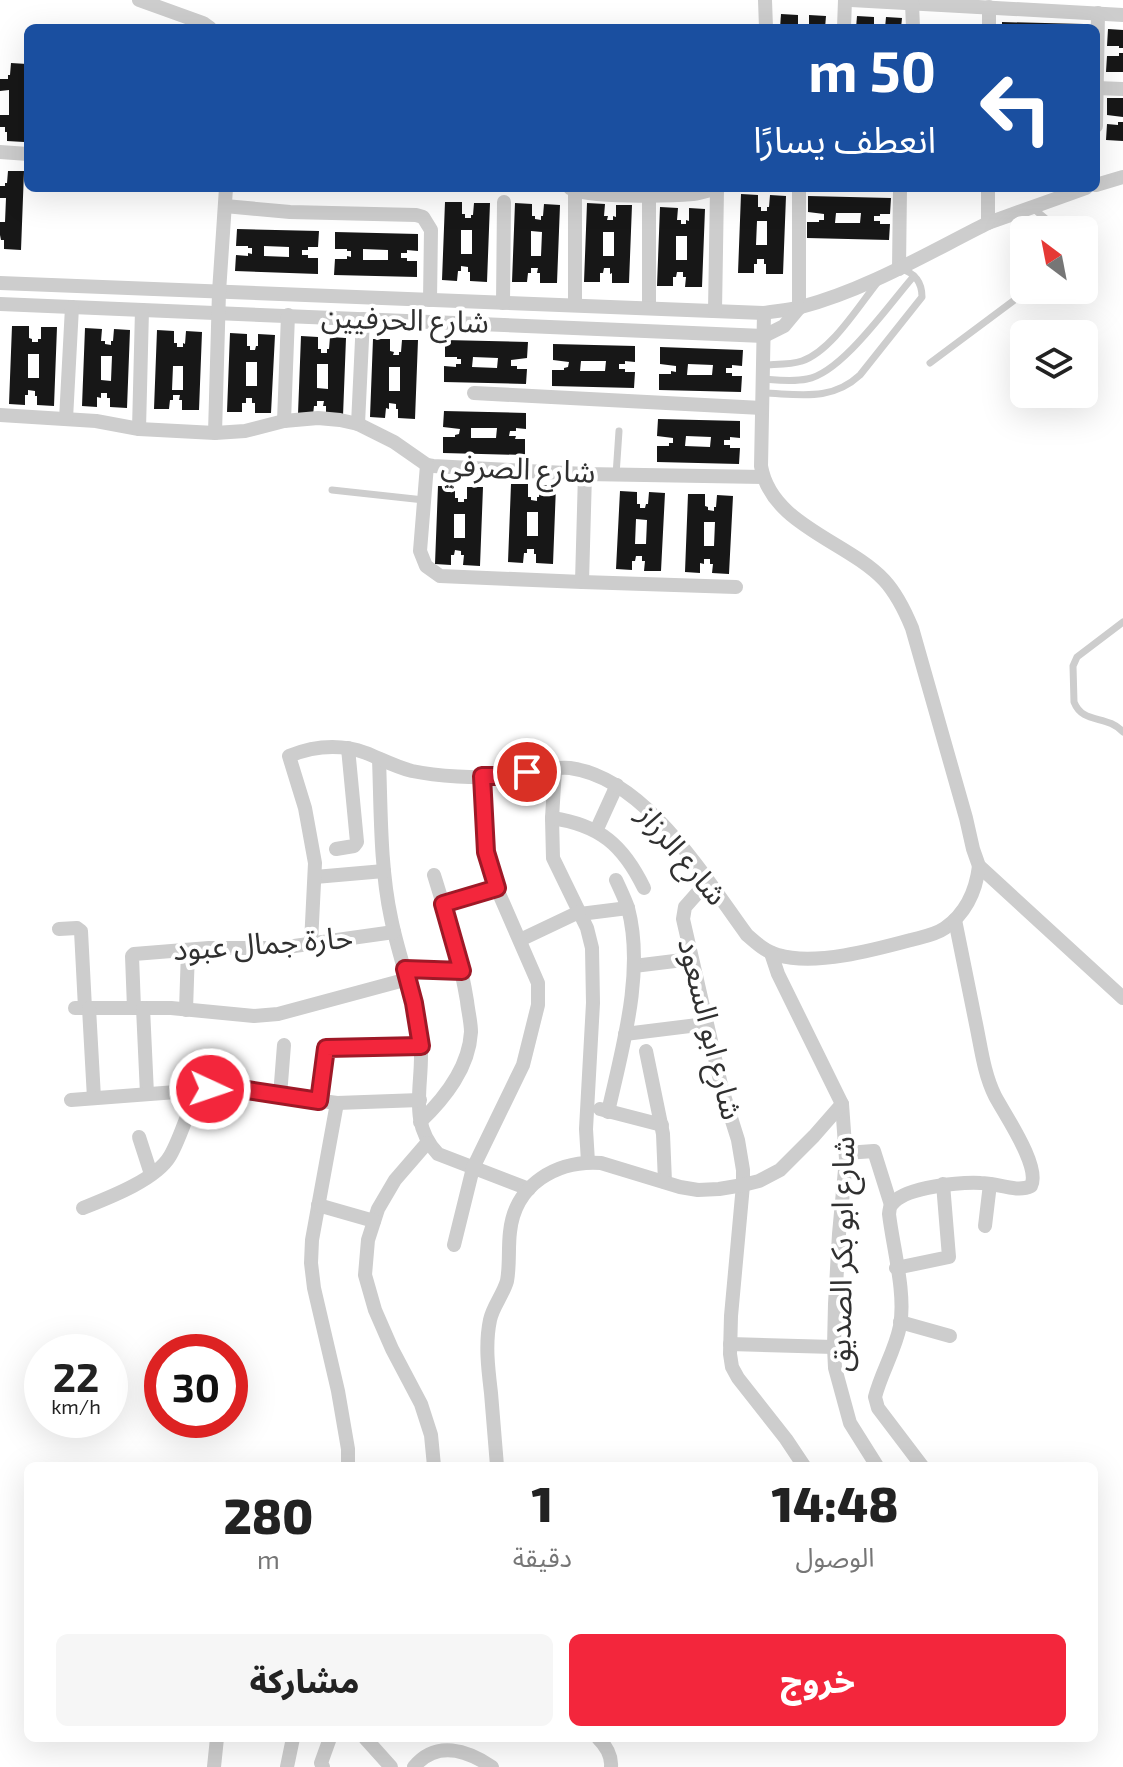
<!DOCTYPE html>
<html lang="ar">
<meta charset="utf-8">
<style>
:root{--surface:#fff;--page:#f6f6f6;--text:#222;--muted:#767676;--accent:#f3263c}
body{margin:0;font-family:"Exo 2","Noto Sans Arabic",sans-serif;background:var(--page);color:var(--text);direction:rtl;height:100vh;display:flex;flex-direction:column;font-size:30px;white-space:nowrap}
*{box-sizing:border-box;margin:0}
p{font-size:26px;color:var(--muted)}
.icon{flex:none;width:44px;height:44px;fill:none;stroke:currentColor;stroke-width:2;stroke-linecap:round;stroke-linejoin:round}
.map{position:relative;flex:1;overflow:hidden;direction:ltr}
.panel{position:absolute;left:24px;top:1462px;width:1074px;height:280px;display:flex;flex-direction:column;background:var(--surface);border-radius:12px;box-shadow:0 8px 32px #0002;direction:rtl}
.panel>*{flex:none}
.top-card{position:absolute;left:24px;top:24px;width:1076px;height:168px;border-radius:12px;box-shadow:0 8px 32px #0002;direction:rtl;background:#1a4fa0;color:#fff;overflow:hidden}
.needle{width:52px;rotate:328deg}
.buttons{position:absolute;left:1010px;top:216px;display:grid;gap:16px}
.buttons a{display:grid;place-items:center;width:88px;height:88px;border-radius:12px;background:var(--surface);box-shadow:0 8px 32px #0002;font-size:40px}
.speed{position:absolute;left:24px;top:1334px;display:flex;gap:16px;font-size:40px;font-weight:700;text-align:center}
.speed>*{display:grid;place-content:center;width:104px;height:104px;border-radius:50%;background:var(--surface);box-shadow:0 8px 32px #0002;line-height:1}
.speed small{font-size:20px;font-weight:400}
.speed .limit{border:12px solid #d22;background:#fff;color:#111}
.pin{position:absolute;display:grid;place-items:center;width:68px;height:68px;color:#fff;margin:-34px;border:4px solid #fff;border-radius:50%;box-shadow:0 2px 8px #0007}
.me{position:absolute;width:88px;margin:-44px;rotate:93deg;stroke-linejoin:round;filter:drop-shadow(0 0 6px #0008)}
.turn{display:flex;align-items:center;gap:28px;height:168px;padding:0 32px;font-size:36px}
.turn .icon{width:104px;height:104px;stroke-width:2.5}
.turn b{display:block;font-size:56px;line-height:68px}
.eta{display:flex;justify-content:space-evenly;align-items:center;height:136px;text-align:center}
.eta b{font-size:48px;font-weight:800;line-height:56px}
.button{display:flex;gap:16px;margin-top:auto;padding:16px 32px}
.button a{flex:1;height:92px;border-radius:12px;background:var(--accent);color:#fff;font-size:32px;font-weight:800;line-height:92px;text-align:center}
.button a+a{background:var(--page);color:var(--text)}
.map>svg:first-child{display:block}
</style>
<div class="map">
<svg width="1123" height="1767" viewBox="0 0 1123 1767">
<rect width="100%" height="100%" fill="#fff"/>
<g fill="#171717" fill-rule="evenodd">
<path d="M 781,14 L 798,15 L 798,28 L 780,28 Z"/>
<path d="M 809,15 L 826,16 L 825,28 L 809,28 Z"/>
<path d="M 857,16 L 874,17 L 874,28 L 856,28 Z"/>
<path d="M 886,17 L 902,18 L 901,28 L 885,28 Z"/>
<path d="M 1002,22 L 1084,24 L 1084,28 L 1002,28 Z"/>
<path d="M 1108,29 L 1123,30 L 1123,48 L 1119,48 L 1119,46 L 1107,46 Z"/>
<path d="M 1119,53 L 1123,53 L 1123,72 L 1106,72 L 1107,56 L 1119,56 Z"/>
<path d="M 11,63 L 27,64 L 24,142 L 7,141 L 7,132 L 5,132 L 5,127 L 0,127 L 0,115 L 9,115 L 9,90 L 0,91 L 0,79 L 8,79 L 8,75 L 10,75 Z"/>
<path d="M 1107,98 L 1123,98 L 1123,117 L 1107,115 Z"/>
<path d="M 1118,122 L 1123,122 L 1123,141 L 1106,140 L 1107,124 L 1118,125 Z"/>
<path d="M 8,171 L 24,171 L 21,250 L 4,249 L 4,240 L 1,240 L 0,235 L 0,222 L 5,222 L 6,198 L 0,198 L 0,186 L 5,186 L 5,183 L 7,183 Z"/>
<path d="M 741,194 L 758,195 L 758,207 L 761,207 L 761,211 L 767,211 L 767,207 L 769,207 L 770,195 L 786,196 L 783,274 L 766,274 L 766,264 L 764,264 L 764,259 L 757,259 L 757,264 L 754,264 L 754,273 L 738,273 ZM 757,221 L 767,221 L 767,245 L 756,245 Z"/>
<path d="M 808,196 L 891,198 L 890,214 L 880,214 L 880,216 L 874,216 L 874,221 L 880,221 L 880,224 L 890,224 L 889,240 L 807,238 L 807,222 L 819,222 L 819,220 L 824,220 L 824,214 L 808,212 ZM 836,213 L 861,213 L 860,223 L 835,223 Z"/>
<path d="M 445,202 L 462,202 L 462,214 L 465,214 L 465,218 L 471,218 L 471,215 L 473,215 L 474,203 L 490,203 L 487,282 L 470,281 L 470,272 L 468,272 L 468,267 L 461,266 L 461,271 L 458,271 L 457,281 L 442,280 ZM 461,230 L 472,230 L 472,254 L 461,254 Z"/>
<path d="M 515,203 L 532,204 L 532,216 L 535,216 L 535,219 L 541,220 L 541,216 L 543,216 L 544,204 L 560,205 L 557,283 L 540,283 L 540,273 L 537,273 L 538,268 L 531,268 L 531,273 L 528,273 L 527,282 L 512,282 ZM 531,231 L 542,232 L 541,256 L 531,256 Z"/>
<path d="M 587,203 L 605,204 L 604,216 L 608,216 L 607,220 L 613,220 L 613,216 L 616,217 L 616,205 L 632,205 L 629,283 L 612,283 L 612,273 L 610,274 L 610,268 L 604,268 L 603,273 L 600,273 L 600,282 L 584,282 ZM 603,232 L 614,232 L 614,256 L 603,256 Z"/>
<path d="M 660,207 L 678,208 L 677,220 L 681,220 L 681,224 L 686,224 L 686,220 L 689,221 L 689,208 L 705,209 L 702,287 L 685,287 L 686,277 L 683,277 L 683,272 L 677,272 L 676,277 L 673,277 L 673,286 L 657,286 ZM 676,236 L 687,236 L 687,260 L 676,260 Z"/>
<path d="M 237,229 L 319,231 L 318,247 L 308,247 L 308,250 L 302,250 L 302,255 L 308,255 L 308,258 L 318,258 L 318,274 L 235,271 L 236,255 L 248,256 L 248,253 L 252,254 L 252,248 L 248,248 L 248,246 L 236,246 ZM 264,246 L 289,247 L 289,257 L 264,256 Z"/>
<path d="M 335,232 L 418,234 L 418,251 L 407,250 L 407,253 L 401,253 L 401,258 L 407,258 L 407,261 L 417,261 L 417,277 L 334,275 L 335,259 L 347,259 L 347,256 L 351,257 L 351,251 L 347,251 L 347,249 L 335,249 ZM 363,249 L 388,250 L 388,260 L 363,260 Z"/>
<path d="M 12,326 L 29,326 L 29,338 L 32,339 L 32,342 L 38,342 L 38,339 L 41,339 L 41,327 L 57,327 L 54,406 L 37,405 L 37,396 L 35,396 L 35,391 L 28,390 L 28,395 L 25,395 L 25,405 L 9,404 ZM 28,354 L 39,354 L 39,378 L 28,378 Z"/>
<path d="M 85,328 L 102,329 L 101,341 L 105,341 L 105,344 L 111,345 L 111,341 L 113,341 L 114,329 L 130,330 L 127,408 L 110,407 L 110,398 L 107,398 L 107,393 L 101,393 L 101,398 L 97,397 L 97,407 L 82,406 ZM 101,356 L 112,356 L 111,381 L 101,380 Z"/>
<path d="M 157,330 L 174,331 L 174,343 L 177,343 L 177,347 L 183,347 L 183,343 L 185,344 L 186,331 L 202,332 L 199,410 L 182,410 L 182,400 L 179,400 L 180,395 L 173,395 L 173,400 L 170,400 L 169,409 L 154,409 ZM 173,366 L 183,366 L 183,390 L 172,390 Z"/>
<path d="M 230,333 L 247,334 L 247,346 L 250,346 L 250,350 L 255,350 L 256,346 L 258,346 L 258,334 L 275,335 L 271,413 L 255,413 L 255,403 L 252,403 L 252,398 L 246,398 L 246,403 L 242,403 L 242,412 L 227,412 ZM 246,362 L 257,362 L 257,386 L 246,386 Z"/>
<path d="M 301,336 L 318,337 L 318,349 L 321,349 L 321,353 L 327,353 L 327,349 L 329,349 L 330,337 L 346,338 L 343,416 L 326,416 L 326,406 L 323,406 L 324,401 L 317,401 L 317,406 L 314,406 L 313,415 L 298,414 ZM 317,364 L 328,364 L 328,389 L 317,388 Z"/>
<path d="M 373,339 L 390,339 L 390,351 L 394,352 L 393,355 L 399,355 L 399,352 L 401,352 L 402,340 L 418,340 L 415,419 L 398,418 L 398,409 L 396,409 L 396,404 L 389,403 L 389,409 L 386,408 L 385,418 L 370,417 ZM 389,367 L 400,367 L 400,391 L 389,391 Z"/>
<path d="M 445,340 L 528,342 L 527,358 L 511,360 L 511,366 L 517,366 L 517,369 L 527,369 L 526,384 L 444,382 L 444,366 L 456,367 L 456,364 L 461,364 L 461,359 L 457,359 L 457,357 L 445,357 ZM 473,357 L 498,358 L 497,368 L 472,367 Z"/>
<path d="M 553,344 L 635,346 L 635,362 L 625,361 L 625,364 L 619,364 L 619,369 L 625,369 L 625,372 L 635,372 L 634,388 L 552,386 L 552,370 L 564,370 L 564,368 L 568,367 L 569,362 L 553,360 ZM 581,361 L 606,361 L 605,371 L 580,371 Z"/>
<path d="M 660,347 L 743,350 L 742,366 L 732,365 L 732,368 L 726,368 L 726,373 L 732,373 L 732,376 L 742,376 L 741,392 L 659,390 L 659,374 L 671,374 L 671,371 L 676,372 L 676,366 L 660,364 ZM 688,364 L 713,365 L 712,375 L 687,375 Z"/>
<path d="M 444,411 L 526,413 L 526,429 L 516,428 L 516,431 L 510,431 L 509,436 L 516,436 L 515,439 L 525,439 L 525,455 L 443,453 L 443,437 L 455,437 L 455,435 L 459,434 L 460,429 L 443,427 ZM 471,428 L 497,428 L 496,438 L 471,438 Z"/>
<path d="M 658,419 L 740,421 L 740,438 L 730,437 L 730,440 L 724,440 L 724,445 L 730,445 L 730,448 L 740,448 L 739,464 L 657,462 L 657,446 L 669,446 L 669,443 L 673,443 L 673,438 L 657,436 ZM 686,436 L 711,437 L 710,447 L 685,446 Z"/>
<path d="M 511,484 L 528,484 L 528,497 L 531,497 L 531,500 L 537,501 L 537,497 L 539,497 L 540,485 L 556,486 L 553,564 L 536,563 L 536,554 L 534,554 L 534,549 L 527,549 L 527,553 L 524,553 L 523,563 L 508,562 ZM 527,512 L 538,512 L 538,536 L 527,536 Z"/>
<path d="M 438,486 L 455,486 L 455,498 L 458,498 L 458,502 L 464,502 L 464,499 L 467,499 L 467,487 L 483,487 L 480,566 L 463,565 L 464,555 L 461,555 L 461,551 L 455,550 L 454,555 L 451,555 L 451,565 L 435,564 ZM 454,514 L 465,514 L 465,538 L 454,538 Z"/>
<path d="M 620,491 L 637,492 L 637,504 L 640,504 L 640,508 L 645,508 L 646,504 L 648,504 L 649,492 L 665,493 L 661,571 L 644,571 L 645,561 L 642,561 L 642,556 L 636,556 L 635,561 L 632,561 L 632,570 L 616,569 ZM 636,519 L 647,520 L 646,544 L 635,544 Z"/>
<path d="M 688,494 L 705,494 L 705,506 L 708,507 L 708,510 L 714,511 L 714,507 L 716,507 L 717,495 L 733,496 L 729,574 L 712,573 L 713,564 L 710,564 L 710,559 L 704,559 L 704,564 L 700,563 L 700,573 L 685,572 ZM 704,522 L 715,522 L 714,546 L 704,546 Z"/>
</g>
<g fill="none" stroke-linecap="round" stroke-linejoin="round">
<g stroke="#cdcdcd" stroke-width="7">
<path d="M 1034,209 L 1046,219 L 1052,230"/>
<path d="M 930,363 L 1028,290"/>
<path d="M 763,365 C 775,364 790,365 802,361 C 831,351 858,307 877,283"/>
<path d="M 763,379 C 777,380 793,382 807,379 C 842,373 890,303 914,276"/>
<path d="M 763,393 C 799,394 831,402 860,375 L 922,297 C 922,282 915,273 901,269"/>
<path d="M 616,475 L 619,431"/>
<path d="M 332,490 L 424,500"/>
<path d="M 1123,622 L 1077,657 L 1073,666 L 1074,702 C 1083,725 1107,714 1123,732"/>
</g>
<g stroke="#cdcdcd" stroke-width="14">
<path d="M 139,0 L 203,23 L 210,28"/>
<path d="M 765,0 L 766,28"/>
<path d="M 851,0 L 1123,15"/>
<path d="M 912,3 L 913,28"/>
<path d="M 844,28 L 845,0"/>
<path d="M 989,28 L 989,7"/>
<path d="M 1096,88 L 1123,89"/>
<path d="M 1096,126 L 1098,13"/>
<path d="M 0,152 L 28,154"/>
<path d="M 1096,185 L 1123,177"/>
<path d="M 570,188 C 586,198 671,196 693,194 C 701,193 710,190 718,188"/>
<path d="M 799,188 L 799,308"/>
<path d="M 649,196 L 649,308"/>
<path d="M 225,206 L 290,212 L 416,215 L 423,217 L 431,230 L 430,300"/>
<path d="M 988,223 L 1086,188"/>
<path d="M 899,269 L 900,188"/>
<path d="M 0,283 L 764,313 C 776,311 789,310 801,307 C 866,290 928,253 988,223 L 988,188"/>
<path d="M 503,303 L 504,202"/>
<path d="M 0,304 L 764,336 L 784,326 L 799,308"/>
<path d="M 575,305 L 575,191"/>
<path d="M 715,311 L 717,189"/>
<path d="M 764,313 L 761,466 C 771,525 847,541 884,580 C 897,594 905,611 912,628 L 966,818 L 973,849 L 979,866 L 1123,998"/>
<path d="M 474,393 L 762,408"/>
<path d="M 0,415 L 96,421 L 139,429 L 215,433 L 245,431 L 284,421 L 318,418 L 340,420 L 358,424 L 394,442 L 427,465 L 433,466 L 585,474 L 763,477"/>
<path d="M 66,419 L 72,307"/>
<path d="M 284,421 L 288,315"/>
<path d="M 358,424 L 363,319"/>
<path d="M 139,429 L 142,310"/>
<path d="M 215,433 L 219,292 L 226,188"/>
<path d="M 427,465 L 420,551 L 426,566 L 440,576 L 582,582 L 585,474"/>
<path d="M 582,582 L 736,587"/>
<path d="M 379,759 C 381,812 380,866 391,918 C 399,959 415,996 420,1037 C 426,1079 405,1120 438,1154 L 529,1189"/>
<path d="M 555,769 L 552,818 L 553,858 L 587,928 L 592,948 L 593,1003 L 586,1129 L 588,1162"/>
<path d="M 552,818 C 600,825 623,845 644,888"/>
<path d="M 596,831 L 617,785"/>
<path d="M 336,849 L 354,846 L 357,842 L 348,748"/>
<path d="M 315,877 L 384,871"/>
<path d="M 708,881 L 685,907 L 683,919 L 722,1089 L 738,1140 L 743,1170 L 743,1185 L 731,1316 L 730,1354 L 732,1367 L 738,1378 L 786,1439 L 804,1466"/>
<path d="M 443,904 L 497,888"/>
<path d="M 580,914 L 628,908"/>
<path d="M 59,929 L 77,928 L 81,931 L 85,1008"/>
<path d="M 520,940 L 579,912"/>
<path d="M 311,943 L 315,863 L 305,808 L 289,756 C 314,746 341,744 366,753 C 381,759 396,767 412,771 C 436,776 479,779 503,776 C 523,774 550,766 570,768 C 646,778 705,878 747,935 C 756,943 766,952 778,955 C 815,966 874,950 911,940 C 922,937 935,935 945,928 C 966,913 976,891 979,866"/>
<path d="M 771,953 L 778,974 L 842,1104 L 846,1159 L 839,1234 L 835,1304 L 834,1347 L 835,1368 L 850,1423 L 877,1466"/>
<path d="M 634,966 L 691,959"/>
<path d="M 405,969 L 462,971"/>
<path d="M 75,1008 L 171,1008 L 254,1016 L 278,1014 L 408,979"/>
<path d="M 89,1008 L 94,1098"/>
<path d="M 134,1008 L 132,956 L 134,954 L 209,948 L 280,948 L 394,932"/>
<path d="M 143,1008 L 147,1094"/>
<path d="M 186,1010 L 188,950"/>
<path d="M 625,1034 L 706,1024"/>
<path d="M 646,1051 L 663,1134 L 665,1182"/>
<path d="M 280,1096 L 284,1045"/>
<path d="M 71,1100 L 229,1088 L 337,1103 L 420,1100"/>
<path d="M 319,1101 L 326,1048 L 421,1046"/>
<path d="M 337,1103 L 312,1240 L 311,1263 L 314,1288 L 338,1391 L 348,1449 L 348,1466"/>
<path d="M 600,1109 L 662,1125"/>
<path d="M 608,1112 C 622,1049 645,972 628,908 C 625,899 620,889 616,880"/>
<path d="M 420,1122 C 445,1098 469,1068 471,1032 C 471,1022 468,1011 467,1001 C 460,958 447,917 434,875"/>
<path d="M 139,1137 L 151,1174"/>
<path d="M 427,1143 L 395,1180 L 378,1209 L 368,1240 L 365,1275 L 375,1310 L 392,1349 L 421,1404 L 431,1435 L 434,1466"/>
<path d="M 846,1153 L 874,1151 L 891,1205"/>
<path d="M 318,1205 L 374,1221"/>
<path d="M 83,1208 C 108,1198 156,1180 170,1156 C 180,1139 189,1109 197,1090"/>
<path d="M 985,1226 L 990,1184"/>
<path d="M 454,1245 L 473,1168 L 523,1065 L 538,1005 L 538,983 L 494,882 L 486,852 L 482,776"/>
<path d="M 896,1268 L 949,1257 L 943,1184"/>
<path d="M 900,1322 L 950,1336"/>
<path d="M 730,1344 L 834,1347"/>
<path d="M 497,1466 C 495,1442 493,1417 491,1393 C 488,1368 485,1344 490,1320 C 493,1306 503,1295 507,1281 C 510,1265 508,1248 510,1232 C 515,1184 557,1160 601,1163 L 680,1187 L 698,1190 L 719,1189 L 743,1185 L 759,1181 L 780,1170 L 814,1136 L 842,1104"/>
<path d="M 922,1466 L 878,1408 L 875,1397 C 881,1373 895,1351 900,1326 C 906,1293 893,1248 889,1214 C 890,1208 889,1207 894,1202 C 908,1187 960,1182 981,1183 C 997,1183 1017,1193 1031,1186 C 1041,1167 1005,1115 995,1096 C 984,1074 981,1048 976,1024 C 969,989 962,955 955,920"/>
<path d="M 365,1738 L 391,1767"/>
<path d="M 598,1738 C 606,1746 612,1756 611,1767"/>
<path d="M 214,1767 L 217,1738"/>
<path d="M 287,1767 L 293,1738"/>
<path d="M 323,1767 L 321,1763 L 330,1738"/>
<path d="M 414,1767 C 436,1740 467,1750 492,1767"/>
</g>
</g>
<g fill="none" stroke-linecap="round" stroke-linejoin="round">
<defs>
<path id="route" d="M 210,1089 L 247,1090 L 319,1101 L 326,1048 L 421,1046 L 414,1003 L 405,969 L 462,971 L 443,904 L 497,888 L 486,852 L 482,776 L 501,776 L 527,772"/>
</defs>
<use href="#route" stroke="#9e1927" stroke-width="20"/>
<use href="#route" stroke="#f3263c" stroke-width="14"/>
</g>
<g text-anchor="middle" stroke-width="8" stroke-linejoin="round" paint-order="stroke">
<g font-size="30" fill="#303030" stroke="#fff">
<text transform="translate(405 320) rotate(2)" y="10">شارع الحرفيين</text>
<text transform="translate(518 469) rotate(3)" y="10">شارع الصرفي</text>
<text transform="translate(682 855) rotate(50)" y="10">شارع الرزاز</text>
<text transform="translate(263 944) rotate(-4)" y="10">حارة جمال عبود</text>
<text transform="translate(710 1029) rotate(76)" y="10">شارع ابو السعود</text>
<text transform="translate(842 1254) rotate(-89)" y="10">شارع ابو بكر الصديق</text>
</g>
</g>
</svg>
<div class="buttons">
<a><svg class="needle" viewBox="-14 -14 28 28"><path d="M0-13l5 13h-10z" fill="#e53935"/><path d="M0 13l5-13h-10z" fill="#767676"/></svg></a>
<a><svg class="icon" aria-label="layers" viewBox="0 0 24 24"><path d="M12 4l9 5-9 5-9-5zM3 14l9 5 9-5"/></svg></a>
</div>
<div class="speed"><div>22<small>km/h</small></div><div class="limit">30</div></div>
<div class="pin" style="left:527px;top:772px;background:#d93025"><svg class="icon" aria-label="arrive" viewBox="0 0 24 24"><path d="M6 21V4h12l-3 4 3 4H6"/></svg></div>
<svg class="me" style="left:210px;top:1089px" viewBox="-20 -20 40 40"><circle r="17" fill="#f3263c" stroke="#fff" stroke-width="3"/><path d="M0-11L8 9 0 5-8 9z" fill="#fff"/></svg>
<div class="top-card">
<div class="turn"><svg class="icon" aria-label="left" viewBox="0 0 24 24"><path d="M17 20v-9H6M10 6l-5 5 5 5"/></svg><div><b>50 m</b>انعطف يسارًا</div></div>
</div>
<section class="panel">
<div class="eta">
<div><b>14:48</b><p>الوصول</p></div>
<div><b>1</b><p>دقيقة</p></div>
<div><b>280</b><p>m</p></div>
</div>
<div class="button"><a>خروج</a><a>مشاركة</a></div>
</section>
</div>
